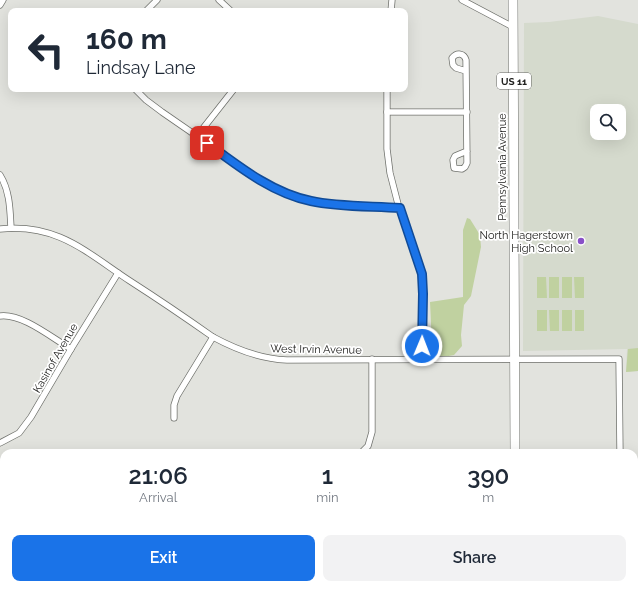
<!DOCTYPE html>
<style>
:root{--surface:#fff;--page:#f2f2f3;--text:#1f2937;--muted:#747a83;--accent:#1a73e8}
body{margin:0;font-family:Raleway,sans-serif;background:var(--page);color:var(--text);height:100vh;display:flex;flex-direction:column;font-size:15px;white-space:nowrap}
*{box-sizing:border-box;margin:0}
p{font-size:13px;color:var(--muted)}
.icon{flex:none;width:22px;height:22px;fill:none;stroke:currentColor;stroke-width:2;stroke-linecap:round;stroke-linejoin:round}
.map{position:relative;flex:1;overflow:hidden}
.sheet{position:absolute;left:0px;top:449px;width:638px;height:140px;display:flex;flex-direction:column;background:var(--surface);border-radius:12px 12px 0 0;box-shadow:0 4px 16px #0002}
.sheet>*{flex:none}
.guide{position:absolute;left:8px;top:8px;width:400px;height:84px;border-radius:8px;box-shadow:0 4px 16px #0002;background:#fff;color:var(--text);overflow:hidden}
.tools{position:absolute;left:590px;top:104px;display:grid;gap:8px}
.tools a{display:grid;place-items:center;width:36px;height:36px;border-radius:8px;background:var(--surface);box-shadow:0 4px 16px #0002;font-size:20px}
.pin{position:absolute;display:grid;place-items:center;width:34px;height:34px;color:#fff;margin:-17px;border-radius:8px;box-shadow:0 2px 6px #0006}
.me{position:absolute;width:44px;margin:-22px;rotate:1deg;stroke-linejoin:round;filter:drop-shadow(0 0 3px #0008)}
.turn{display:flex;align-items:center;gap:14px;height:84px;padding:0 12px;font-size:18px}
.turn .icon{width:52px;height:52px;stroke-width:2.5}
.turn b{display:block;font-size:28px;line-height:34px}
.eta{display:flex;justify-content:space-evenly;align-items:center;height:68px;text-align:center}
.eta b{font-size:24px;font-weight:600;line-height:28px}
.action{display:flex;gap:8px;margin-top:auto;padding:8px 12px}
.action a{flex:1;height:46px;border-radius:8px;background:var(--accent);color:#fff;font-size:16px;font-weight:600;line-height:46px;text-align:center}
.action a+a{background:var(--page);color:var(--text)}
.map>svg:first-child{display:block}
</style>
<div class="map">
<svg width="638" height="589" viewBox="0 0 638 589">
<rect width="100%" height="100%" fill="#e2e3de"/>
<path fill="#d5dacd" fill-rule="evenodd" d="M 598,16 L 638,24 L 638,371 L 626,372 L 627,349 L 523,351 L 524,23 L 549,22 ZM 597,111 L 619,111 L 619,133 L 597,133 Z"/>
<g fill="#c0d1a0">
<path d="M 467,218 L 470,219 L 480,235 L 481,247 L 471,296 L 464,305 L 461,335 L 462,346 L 454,355 L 443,357 L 433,352 C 431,336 431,318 430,302 L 463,297 L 463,230 Z"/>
<path d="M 537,277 L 546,277 L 547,298 L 537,298 Z"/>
<rect x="549" y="277" width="10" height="21"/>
<rect x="562" y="277" width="10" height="21"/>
<path d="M 574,277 L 584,277 L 584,298 L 575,298 Z"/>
<rect x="537" y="310" width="10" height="21"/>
<path d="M 549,310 L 559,310 L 559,331 L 550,331 Z"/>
<rect x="562" y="310" width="10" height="21"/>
<rect x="575" y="310" width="9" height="21"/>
<path d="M 638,348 L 638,371 L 626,372 L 628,349 Z"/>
</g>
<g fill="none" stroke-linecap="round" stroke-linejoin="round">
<defs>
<g id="street">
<path d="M 219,0 L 231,11"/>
<path d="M 462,0 L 513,27"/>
<path d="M 0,5 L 3,0"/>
<path d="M 146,11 L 157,0"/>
<path d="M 391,11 L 392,0"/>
<path d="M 466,71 L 456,68 L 453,65 L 452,58 C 457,52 464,53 466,60 L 467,163 L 465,167 L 462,169 L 454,168 L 453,160 L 455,156 L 467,151"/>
<path d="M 135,89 L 146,100 L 162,112 L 259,179 C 272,187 286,194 301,199 C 332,208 367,206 399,208"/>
<path d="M 387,89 L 387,149 L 390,173 L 399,208 L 422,274 L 423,294 L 422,359"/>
<path d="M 387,112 L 467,112"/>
<path d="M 197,136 L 234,89"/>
<path d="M 0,175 C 10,191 10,210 11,228"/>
<path d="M 0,229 C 57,223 86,252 130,281 C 158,299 186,318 213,337 C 237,350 260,359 287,360 L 619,359 L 620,453"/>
<path d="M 0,316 C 22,313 52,338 71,349"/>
<path d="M 174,418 L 174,405 L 177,396 L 213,337"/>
<path d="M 0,443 L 19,433 L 31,417 L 71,349 L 118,273"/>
<path d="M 363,451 L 368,446 L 372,432 L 372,359"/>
<path d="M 620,589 L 620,585"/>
</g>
<path id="secondary" d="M 515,589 L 515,585"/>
<g id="primary">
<path d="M 513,0 L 515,453"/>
<path d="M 463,589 L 465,585"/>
</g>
</defs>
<use href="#street" stroke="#70726d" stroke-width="7"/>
<use href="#secondary" stroke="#70726d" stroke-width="10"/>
<use href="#primary" stroke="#70726d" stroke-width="10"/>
<use href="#street" stroke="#fff" stroke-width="5.5"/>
<use href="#secondary" stroke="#fff" stroke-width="8"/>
<use href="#primary" stroke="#fff" stroke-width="9"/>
</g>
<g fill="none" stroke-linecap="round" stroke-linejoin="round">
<defs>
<path id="route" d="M 207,143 C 238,166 272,193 311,201 C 338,207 371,206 400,208 L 422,274 L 423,294 L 422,346"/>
</defs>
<use href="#route" stroke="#114b97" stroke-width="10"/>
<use href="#route" stroke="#1a73e8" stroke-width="7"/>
</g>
<circle fill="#8950c8" stroke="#fff" stroke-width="1.5" cx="581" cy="241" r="4"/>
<g text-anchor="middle" stroke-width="3.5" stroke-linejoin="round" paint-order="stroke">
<rect fill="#fff" stroke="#646462" stroke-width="1" x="497" y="73" width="34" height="16" rx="3"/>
<g font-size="10" font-weight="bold" fill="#21211f">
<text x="514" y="85">US 11</text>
</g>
<g font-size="11" fill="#21211f" stroke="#fff">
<text transform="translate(502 167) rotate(-90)" y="4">Pennsylvania Avenue</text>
<text transform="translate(316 349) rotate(1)" y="4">West Irvin Avenue</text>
<text transform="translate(55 358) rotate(-60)" y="4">Kasinof Avenue</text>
</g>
<g font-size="11" fill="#21211f" stroke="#fff" text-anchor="end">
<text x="573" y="239">North Hagerstown<tspan x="573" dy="13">High School</tspan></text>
</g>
</g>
</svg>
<div class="tools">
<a><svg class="icon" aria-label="search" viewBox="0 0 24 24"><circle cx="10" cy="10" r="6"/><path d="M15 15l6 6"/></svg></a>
</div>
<div class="pin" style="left:207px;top:143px;background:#d93025"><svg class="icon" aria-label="arrive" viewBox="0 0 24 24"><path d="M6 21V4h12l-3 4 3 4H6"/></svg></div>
<svg class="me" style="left:422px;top:346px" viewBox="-20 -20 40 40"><circle r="17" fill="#1a73e8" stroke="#fff" stroke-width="3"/><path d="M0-11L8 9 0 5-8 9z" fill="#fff"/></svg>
<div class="guide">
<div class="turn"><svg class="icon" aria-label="left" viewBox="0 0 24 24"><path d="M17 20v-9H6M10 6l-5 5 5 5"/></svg><div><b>160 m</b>Lindsay Lane</div></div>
</div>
<section class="sheet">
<div class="eta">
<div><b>21:06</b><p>Arrival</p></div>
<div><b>1</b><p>min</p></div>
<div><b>390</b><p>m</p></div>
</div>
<div class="action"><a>Exit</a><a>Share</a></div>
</section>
</div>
